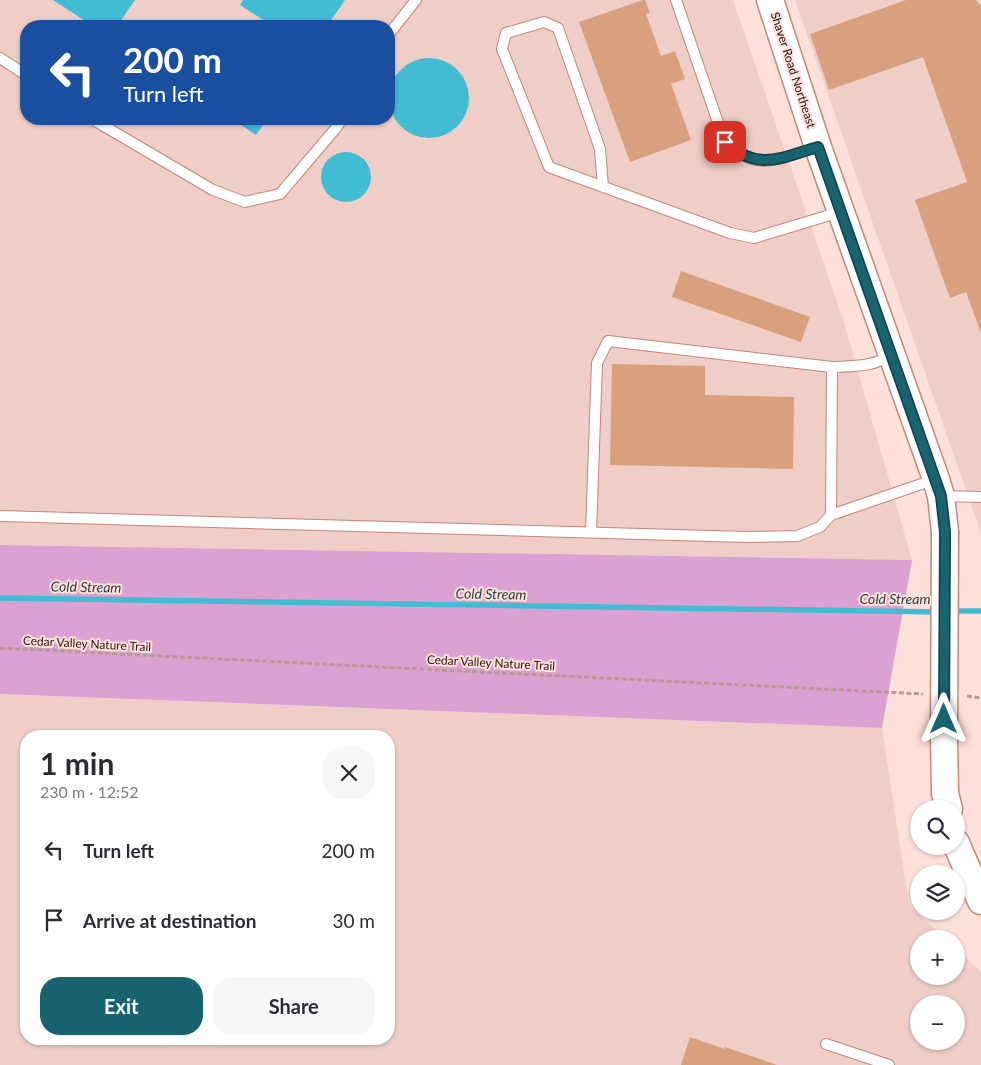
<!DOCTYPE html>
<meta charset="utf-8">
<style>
:root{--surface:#fff;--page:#f7f7f7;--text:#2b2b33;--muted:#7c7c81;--accent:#186370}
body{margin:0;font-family:Lato,sans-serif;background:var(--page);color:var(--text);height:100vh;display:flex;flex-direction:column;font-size:19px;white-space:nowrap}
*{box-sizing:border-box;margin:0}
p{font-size:16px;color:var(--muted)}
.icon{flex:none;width:28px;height:28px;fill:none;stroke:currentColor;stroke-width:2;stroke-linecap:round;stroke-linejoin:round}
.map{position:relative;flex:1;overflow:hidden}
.panel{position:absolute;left:20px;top:730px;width:375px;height:315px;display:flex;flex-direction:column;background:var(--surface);border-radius:20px;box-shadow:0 1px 4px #0004}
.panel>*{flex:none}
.banner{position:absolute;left:20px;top:20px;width:375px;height:105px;border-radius:20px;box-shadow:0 1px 4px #0004;background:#1a4fa0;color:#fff;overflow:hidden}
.controls{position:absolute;left:910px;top:800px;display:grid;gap:10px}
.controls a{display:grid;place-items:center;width:55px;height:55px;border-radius:50%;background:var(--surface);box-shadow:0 1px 4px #0004;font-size:25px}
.pin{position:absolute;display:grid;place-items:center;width:42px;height:42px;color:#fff;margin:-21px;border-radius:10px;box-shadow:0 2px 8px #0006}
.me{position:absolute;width:55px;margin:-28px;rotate:0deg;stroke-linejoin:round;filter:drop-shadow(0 0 4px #0008)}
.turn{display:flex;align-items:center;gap:18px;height:105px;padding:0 20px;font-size:22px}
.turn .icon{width:65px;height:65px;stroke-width:2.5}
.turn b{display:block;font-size:35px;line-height:42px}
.round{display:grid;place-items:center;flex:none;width:52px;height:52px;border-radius:20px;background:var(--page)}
.head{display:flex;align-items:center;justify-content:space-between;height:85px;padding:0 20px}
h1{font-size:30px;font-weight:700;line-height:38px}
.cta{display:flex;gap:10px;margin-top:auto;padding:10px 20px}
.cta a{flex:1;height:58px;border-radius:20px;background:var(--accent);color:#fff;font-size:20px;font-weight:700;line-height:58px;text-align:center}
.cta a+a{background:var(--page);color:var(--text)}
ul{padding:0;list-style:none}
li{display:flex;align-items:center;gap:15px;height:70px;padding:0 20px}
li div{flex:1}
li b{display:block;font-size:19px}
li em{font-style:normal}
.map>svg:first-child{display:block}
</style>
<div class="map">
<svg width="981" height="1065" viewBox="0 0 981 1065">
<rect width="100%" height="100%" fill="#fde0da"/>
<g fill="#eecec7" fill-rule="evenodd">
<path d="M 0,0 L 733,0 L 843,319 L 912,560 L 0,545 ZM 26,26 L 389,26 L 389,119 L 26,119 Z"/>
<path d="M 795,0 L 981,0 L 981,533 Z"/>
<path d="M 0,694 L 882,728 L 909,905 L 945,939 L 919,939 L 919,976 L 956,976 L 956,949 L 981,972 L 981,1065 L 0,1065 ZM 26,736 L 389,736 L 389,1039 L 26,1039 ZM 919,1004 L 956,1004 L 956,1041 L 919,1041 Z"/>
</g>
<path fill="#dba1d2" d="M 0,545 L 912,560 L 882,728 L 0,694 Z"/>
<g fill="#41bcd2">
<path d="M 53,0 L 135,0 L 117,26 L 93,26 Z"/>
<path d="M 243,0 L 345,0 L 327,26 L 273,26 L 240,5 Z"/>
<circle cx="429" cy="98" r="40"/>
<path d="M 232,119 L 267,119 L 256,135 Z"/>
<circle cx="346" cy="177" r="25"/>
</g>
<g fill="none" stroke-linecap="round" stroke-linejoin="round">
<g stroke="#41bcd2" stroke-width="5.5">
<path d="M 0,598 L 939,612"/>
<path d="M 951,611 L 981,611"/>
</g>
</g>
<g fill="#d9a07e">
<path d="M 643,0 L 645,0 L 650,13 L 646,14 L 661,56 L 675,51 L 685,79 L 671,84 L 691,140 L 630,162 L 579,22 Z"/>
<path d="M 906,0 L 976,0 L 981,6 L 981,333 L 966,292 L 950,298 L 915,200 L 967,182 L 923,57 L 829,90 L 810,34 Z"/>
<path d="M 681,271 L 810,317 L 801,342 L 672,297 Z"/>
<path d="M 612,364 L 705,366 L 705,395 L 794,397 L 793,469 L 610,465 Z"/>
<path d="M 690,1037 L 725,1049 L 725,1047 L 777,1065 L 681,1065 Z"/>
</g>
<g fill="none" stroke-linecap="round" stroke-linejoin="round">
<defs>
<g id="service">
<path d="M 676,0 L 725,143 C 759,173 779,158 817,147"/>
<path d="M 389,34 L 416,0"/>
<path d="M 0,58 L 26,75"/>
<path d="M 92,119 L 213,190 L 245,202 L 280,194 L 336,128 L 342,119"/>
<path d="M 603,187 L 600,149 L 558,28 L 544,22 L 506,33 L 502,49 L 549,167 L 730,233 L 754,238 L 840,212"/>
<path d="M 891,355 C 874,367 853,366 832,367 L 831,515 L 936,479"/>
<path d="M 942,496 L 981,497"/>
<path d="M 0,516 L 747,537 L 797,536 L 820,527 L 831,515"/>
<path d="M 591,532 L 597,363 L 608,341 L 832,367"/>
<path d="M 826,1044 L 889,1065"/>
</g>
<g id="tertiary">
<path d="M 770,0 L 818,147 L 936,479 L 941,496 L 945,532"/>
<path d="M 944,738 L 945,793 L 949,809"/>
<path d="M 956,843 L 981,901"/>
</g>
</defs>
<use href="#service" stroke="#c68578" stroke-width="12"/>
<use href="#tertiary" stroke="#c68578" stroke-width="29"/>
<g stroke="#b79c96" stroke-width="3" stroke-dasharray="5 2.5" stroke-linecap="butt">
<path d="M 0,648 L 923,694"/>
<path d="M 967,696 L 981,698"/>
</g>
<use href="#service" stroke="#fff" stroke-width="10"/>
<use href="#tertiary" stroke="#fff" stroke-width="26"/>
<defs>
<path id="tertiary-bridge" d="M 944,738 L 945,532"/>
</defs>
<use href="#tertiary-bridge" stroke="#c68578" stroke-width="29" stroke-linecap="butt"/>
<use href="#tertiary-bridge" stroke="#fff" stroke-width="26"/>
</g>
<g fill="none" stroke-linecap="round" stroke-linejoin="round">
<defs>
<path id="route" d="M 725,142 C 758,172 780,158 818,147 L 941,496 L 945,532 L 944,719"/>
</defs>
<use href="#route" stroke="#104049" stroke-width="12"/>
<use href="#route" stroke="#186370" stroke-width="9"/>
</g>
<g text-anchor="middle" stroke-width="4" stroke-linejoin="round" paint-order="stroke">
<g font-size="12" fill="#2c140f" stroke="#fde0da">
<text transform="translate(793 70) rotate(72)" y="4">Shaver Road Northeast</text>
<text transform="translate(87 644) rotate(3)" y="4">Cedar Valley Nature Trail</text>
<text transform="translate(491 663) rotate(3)" y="4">Cedar Valley Nature Trail</text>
</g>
<g font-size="14" font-style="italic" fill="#243e43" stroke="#fde0da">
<text transform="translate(86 587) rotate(1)" y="5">Cold Stream</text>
<text transform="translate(491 594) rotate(1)" y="5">Cold Stream</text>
<text x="895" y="604">Cold Stream</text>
</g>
</g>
</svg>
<div class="controls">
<a><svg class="icon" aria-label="search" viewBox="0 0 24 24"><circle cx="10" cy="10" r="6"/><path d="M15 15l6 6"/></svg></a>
<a><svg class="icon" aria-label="layers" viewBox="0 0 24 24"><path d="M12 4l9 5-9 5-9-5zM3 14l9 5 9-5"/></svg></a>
<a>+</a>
<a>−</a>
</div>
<div class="pin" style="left:725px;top:142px;background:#d93025"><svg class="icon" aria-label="arrive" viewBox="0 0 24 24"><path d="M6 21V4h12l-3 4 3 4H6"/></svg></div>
<svg class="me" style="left:944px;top:719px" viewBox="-20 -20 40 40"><path d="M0-17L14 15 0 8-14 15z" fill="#186370" stroke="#fff" stroke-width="4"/></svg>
<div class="banner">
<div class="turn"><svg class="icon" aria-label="left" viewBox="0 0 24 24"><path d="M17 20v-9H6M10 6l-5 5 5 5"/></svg><div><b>200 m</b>Turn left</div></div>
</div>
<section class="panel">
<div class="head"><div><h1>1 min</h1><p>230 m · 12:52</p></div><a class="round"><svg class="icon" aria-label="close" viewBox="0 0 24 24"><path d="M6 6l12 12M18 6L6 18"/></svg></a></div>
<ul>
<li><svg class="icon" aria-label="left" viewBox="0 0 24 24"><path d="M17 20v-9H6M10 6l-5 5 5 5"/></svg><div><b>Turn left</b></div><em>200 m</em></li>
<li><svg class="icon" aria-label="arrive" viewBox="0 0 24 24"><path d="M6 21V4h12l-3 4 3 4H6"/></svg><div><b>Arrive at destination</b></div><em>30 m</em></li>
</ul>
<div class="cta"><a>Exit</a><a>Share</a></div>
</section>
</div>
